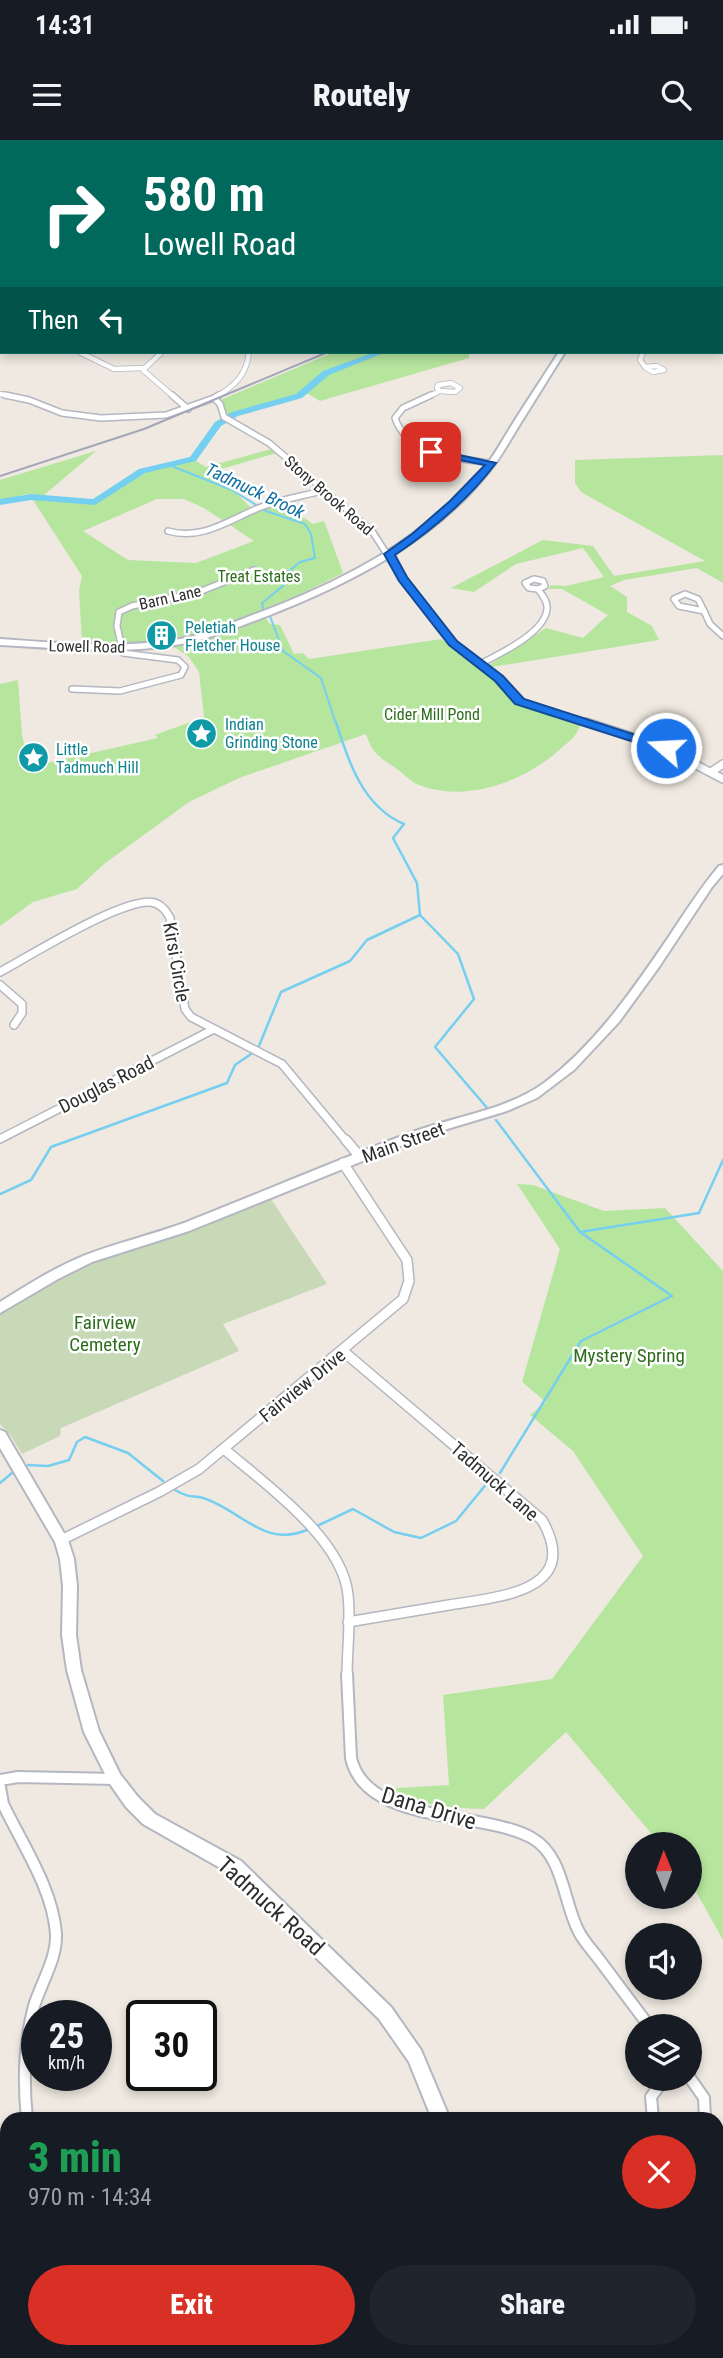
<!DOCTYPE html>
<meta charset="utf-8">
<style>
:root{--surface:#171b24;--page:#20242c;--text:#f1f3f6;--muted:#9ea1a6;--accent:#d93025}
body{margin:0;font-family:"Roboto Condensed",sans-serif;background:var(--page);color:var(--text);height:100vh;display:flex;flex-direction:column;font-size:26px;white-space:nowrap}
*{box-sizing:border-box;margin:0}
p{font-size:23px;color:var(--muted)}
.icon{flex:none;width:38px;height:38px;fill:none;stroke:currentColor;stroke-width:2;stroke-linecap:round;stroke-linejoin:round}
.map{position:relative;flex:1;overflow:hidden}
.sheet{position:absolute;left:0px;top:1972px;width:724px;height:247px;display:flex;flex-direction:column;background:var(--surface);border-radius:21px 21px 0 0;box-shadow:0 4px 10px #0003}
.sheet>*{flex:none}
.top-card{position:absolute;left:0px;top:0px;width:724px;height:214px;box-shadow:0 4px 10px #0003;background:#00695c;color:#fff;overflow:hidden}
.needle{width:46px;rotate:359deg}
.tools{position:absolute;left:625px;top:1692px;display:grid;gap:14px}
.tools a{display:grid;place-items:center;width:77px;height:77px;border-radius:50%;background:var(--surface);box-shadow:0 4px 10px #0003;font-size:35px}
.speed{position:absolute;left:21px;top:1860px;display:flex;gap:14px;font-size:35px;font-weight:700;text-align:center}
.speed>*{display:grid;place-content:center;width:91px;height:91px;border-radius:50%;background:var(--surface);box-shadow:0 4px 10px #0003;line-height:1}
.speed small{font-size:18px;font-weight:400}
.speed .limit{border:4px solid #111;border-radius:10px;background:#fff;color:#111}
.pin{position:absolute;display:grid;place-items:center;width:60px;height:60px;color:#fff;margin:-30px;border-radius:14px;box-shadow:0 4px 10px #0006}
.me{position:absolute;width:77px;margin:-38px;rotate:289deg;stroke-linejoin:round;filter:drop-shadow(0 0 5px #0008)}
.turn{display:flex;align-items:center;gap:24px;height:147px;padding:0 28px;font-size:32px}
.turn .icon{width:91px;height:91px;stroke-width:2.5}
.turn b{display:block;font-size:49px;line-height:60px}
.then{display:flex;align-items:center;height:66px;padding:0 28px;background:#0003;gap:14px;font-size:26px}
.round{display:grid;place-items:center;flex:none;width:74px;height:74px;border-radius:37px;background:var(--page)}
.overview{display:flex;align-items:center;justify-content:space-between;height:119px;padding:0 28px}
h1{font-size:42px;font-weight:800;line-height:52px;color:#1e9e55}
.action{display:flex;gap:14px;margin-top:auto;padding:14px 28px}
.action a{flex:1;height:80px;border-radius:42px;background:var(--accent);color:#fff;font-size:28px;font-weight:800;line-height:80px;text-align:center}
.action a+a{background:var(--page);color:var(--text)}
.status{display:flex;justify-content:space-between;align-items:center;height:49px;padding:0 35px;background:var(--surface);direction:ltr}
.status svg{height:19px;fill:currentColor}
header{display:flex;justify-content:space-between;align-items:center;height:91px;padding:0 28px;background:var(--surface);font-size:32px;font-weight:800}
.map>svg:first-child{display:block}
</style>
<div class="status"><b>14:31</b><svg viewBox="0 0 49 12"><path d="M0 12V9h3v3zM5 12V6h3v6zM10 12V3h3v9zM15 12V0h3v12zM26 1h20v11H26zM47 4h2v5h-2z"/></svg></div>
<header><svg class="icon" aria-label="menu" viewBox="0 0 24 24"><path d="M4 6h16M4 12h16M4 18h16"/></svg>Routely<svg class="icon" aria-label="search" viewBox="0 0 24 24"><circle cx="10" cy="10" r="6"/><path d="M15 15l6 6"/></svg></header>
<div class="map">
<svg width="723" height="2218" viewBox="0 0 723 2218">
<rect width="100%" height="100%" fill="#efe9e1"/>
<g fill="#b6e59e" fill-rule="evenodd">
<path d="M 334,212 L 469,212 L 469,218 L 320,261 L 305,252 L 299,256 L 224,277 L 218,261 Z"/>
<path d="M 275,308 L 280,312 L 214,331 L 253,370 L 281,362 L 313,384 L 324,381 L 343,433 C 295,457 246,482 194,496 C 159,506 118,504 82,504 L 79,450 L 82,436 L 31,357 L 95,362 L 142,331 L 193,319 L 206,327 ZM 157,359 L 184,359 L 204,368 L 254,401 L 196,423 L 128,420 L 83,391 Z"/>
<path d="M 96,311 L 43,356 L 28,354 L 0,360 L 0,340 Z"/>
<path d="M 723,315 L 723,443 L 697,428 L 624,440 L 610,446 L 627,457 L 627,472 L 652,486 L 659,500 L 492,527 L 489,525 L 546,488 L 583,498 L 608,475 L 562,449 L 549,449 L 551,445 L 566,446 L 604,437 L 583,408 L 516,424 L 474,452 L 451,448 L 543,400 L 593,406 L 614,436 L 705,421 L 581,352 L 575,343 L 575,320 Z"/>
<path d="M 264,476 L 270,484 L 280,485 L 294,514 L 303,513 L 309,519 L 441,499 L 502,546 L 512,560 L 581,583 C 577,597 568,602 558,611 C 523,642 466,663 419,645 C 411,642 404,634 397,629 C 380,617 373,615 366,594 L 239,638 L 189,662 L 104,724 L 77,749 L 33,762 L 0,786 L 0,544 L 18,540 L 22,595 L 29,627 L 158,598 L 155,595 L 204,577 L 199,532 L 189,517 L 174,507 L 203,501 Z"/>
<path d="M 517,1044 L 533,1045 L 604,1071 L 665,1068 L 723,1131 L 723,1800 L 690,1741 L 690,1704 L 660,1704 L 566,1592 L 484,1669 C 446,1668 415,1664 381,1649 L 449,1645 L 443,1555 L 552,1539 L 643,1416 L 573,1311 L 530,1275 L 546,1262 L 522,1242 L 560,1109 Z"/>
</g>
<path fill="#c8d9b8" d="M 269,1056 L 327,1144 L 223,1184 L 239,1211 L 61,1288 L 60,1296 L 22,1314 L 11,1296 L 0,1284 L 0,1172 L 78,1127 Z"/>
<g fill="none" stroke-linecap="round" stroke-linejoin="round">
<g stroke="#75cff0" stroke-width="2">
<path d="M 287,2 L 289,0"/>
<path d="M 169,325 L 232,350 L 266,371 L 305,384 L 311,394 L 315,418 L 300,422 L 287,433 L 284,445 L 262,463 L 263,469"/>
<path d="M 270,476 L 283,511 L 321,538 L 336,584"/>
</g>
<g stroke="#75cff0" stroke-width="2.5">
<path d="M 336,582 C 348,621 363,667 404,684 L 393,698 L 417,743 L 420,775 L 458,814 L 474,859 L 435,907 L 488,969"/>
<path d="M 259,906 L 281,852 L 350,821 L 367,800 L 420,775"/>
<path d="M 496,980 L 580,1092 L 672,1156 L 581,1201 L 500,1333"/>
<path d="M 0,1054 L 31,1040 L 51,1007 L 227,943 L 235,925 L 251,914"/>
<path d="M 580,1092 L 699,1073 L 723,1020"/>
<path d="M 28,1325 L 48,1326 L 69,1320 L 77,1302 L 85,1297 L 128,1313 L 163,1341"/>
<path d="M 0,1343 L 12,1333"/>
<path d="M 175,1350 C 192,1360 193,1354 206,1359 C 243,1372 265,1409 309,1389"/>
<path d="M 315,1387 L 353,1369 L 394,1392 L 421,1398 L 456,1381 L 488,1342"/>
</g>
<g fill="#75cff0" fill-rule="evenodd">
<path d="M 710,0 L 709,2 L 702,2 L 703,0 Z"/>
<path d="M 375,212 L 386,212 L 329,235 L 302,258 L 238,276 L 221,286 L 196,321 L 145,333 L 95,365 L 31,360 L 0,365 L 0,359 L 31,354 L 93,359 L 139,329 L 190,317 L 215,282 L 232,272 L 296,254 L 323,231 Z"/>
</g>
<defs>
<g id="street-far4">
<path d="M 16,0 L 18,2"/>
<path d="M 363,0 L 366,2"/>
<path d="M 543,0 L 548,2"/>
<path d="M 54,2 L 63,0"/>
<path d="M 243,2 L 253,1"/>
<path d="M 392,2 L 398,0"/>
<path d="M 477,2 L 482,0"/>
<path d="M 79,212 L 114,229 L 143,228"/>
<path d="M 162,212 L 143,230 L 174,257"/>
<path d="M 643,212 L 640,220 L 645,227"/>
<path d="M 657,226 L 664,230 L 653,232 L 645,227 Z"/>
<path d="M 451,243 L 460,248 L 455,252 L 440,251 L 437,248 L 438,245 Z"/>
<path d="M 0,254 L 14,257"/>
<path d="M 216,257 C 235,246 247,234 249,212"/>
<path d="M 427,257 L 440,251"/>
</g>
<g id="street-far3">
<path d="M 5,255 L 29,260 L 62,273 L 101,278 L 166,275 L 214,258 L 220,264 L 224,277 L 269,303 L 372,391 L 403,439 L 453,503 L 499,538 L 519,561 L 591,584"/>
<path d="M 172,255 L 188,269"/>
<path d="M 431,255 L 403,268 L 395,278 C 407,315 458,319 491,323"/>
<path d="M 214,258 L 219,255"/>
<path d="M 168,391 C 203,401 230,379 261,367 C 282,359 304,356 325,350"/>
<path d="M 534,439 L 543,441 L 545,446 L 538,449 L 529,448 L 525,443 Z"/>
<path d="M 685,454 L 698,459 L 704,471 L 679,466 L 674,459 Z"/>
<path d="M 704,471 L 710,484 L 723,496"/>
<path d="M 480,524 C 499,514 545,493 547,469 C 548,461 542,455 538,449"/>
<path d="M 72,549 L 120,551 L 181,535 L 185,527 L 178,520 L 123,513 L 117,486 L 119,472 L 132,466 L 199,452 L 254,430"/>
</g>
<g id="street-far2">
<path d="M 586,582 L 658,605 L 723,639"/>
<path d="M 711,632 L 723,624"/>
<path d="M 0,832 C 28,817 128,754 155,763 C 163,766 166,771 170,778 L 185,869 L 191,877 L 282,924 L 347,1002"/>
<path d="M 0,845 L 22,864 L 22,873 L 14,885"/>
<path d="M 0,999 L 212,890"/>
</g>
<g id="street-far1">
<path d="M 346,1000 L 360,1017"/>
<path d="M 343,1211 L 542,1380 C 583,1452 497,1457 449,1465 C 415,1471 382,1476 348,1482"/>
<path d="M 224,1309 C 264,1343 343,1399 348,1455 C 351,1481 347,1510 347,1536"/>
<path d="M 61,1400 L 159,1352 L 199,1329 L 403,1159 L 409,1141 L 407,1120 L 343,1023"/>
</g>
<g id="street">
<path d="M 347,1534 L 351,1618 C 366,1685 482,1670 532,1698 C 564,1716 563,1762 579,1792 C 584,1802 594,1812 601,1822 C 617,1843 633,1865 649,1886"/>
<path d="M 0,1640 L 18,1637 L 115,1639"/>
<path d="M 0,1647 L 3,1664 C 22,1704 53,1749 56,1794 C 57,1819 41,1843 34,1866 C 24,1903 23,1941 27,1979"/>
<path d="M 690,1938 L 704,1958 L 705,1979"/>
<path d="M 653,1979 L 651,1957 L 664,1939"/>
<path d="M 62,2212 L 63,2218"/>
</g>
<g id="secondary">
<path d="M 568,0 L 576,0 L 565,2 Z"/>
<path d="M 642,0 L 649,0 L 651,2 L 644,2 Z"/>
<rect x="0" y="95" width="2" height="4"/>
<path d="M 559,212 L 565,212 C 549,238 533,263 517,289 C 509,302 501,317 491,329 C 433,404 343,447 257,480 C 232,489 207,500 181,504 C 121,515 60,508 0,505 L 0,499 C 60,503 120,509 180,499 C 204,495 227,485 250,476 C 337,444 424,401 484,328 C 494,316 502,301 510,288 C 526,262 543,237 559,212 Z"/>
<path d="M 723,725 L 723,734 L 712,747 L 659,827 L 619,882 L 574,930 L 537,958 L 507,971 L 444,990 L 400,1006 L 189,1091 L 92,1122 L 58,1139 L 0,1173 L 0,1162 C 27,1145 54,1128 83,1116 C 116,1103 151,1095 184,1083 C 260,1053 334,1021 410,993 C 454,976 505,971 544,943 C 596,904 634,848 670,795 C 686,771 701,747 719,726 Z"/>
<path d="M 0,1290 L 5,1292 L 68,1400 L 74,1419 L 77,1446 L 76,1495 L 81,1530 L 99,1591 L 120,1634 L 138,1657 L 155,1674 L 241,1721 L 391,1867 L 421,1910 L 450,1979 L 432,1979 L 409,1922 L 379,1879 L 229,1733 L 143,1684 L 126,1667 L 110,1644 L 84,1592 L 67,1530 L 62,1495 L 63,1446 L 60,1419 L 55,1402 L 0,1308 Z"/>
<path d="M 566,2212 L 587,2212 L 589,2218 L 568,2218 Z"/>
</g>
</defs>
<use href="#street-far4" stroke="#b4b7c1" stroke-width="6"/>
<use href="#street-far3" stroke="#b4b7c1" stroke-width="8"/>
<use href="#street-far2" stroke="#b4b7c1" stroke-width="10"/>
<use href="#street-far1" stroke="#b4b7c1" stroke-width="12"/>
<use href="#street" stroke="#b4b7c1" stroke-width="14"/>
<use href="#secondary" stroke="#b4b7c1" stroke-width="4"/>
<use href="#street-far4" stroke="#fff" stroke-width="4.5"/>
<use href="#street-far3" stroke="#fff" stroke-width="5"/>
<use href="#street-far2" stroke="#fff" stroke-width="7"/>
<use href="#street-far1" stroke="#fff" stroke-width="9"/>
<use href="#street" stroke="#fff" stroke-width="10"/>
<use href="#secondary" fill="#fff" fill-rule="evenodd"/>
<path stroke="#a3a6b8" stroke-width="2" d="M 0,336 L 144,289 L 328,212"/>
</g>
<path fill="#1a73e8" stroke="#114b97" stroke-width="2" d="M 431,309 L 496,323 C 469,359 432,390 395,415 L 407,437 L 457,501 L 503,536 L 524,559 L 670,606 L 670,611 L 662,611 L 515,564 L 495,541 L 449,505 L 399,441 L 384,414 L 412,394 L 450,361 L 485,325 L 428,314 L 426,312 Z"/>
<defs>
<symbol id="building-disc" viewBox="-11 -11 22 22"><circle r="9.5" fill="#0f9aa8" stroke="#fff"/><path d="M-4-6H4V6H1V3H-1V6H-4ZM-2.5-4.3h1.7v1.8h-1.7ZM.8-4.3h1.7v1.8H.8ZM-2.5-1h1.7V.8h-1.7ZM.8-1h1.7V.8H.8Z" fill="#fff"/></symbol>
<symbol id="sight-disc" viewBox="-11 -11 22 22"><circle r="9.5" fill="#0f9aa8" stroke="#fff"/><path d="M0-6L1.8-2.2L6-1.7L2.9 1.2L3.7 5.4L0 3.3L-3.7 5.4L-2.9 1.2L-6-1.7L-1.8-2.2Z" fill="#fff"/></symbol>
</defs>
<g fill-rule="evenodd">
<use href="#building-disc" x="144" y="478" width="35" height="35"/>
<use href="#sight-disc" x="184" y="576" width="35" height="35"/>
<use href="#sight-disc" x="16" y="600" width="35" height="35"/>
</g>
<g text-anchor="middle" stroke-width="5" stroke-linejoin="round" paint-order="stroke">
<g font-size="16" fill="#2e2e2e" stroke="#fff">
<text transform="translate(329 355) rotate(41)" y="6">Stony Brook Road</text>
<text transform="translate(170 457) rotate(-13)" y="6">Barn Lane</text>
<text transform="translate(87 506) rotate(1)" y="6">Lowell Road</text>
</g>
<g font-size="16" fill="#2c6e1b" stroke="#fff">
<text x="259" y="442">Treat Estates</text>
<text x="432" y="580">Cider Mill Pond</text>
</g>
<g font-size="16" fill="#0d838f" stroke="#fff" text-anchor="start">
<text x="185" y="493">Peletiah<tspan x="185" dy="18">Fletcher House</tspan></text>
<text x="225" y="590">Indian<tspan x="225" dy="18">Grinding Stone</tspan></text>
<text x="56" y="615">Little<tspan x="56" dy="18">Tadmuch Hill</tspan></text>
</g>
<g font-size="18" font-style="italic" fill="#0d6fa3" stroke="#fff">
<text transform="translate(255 351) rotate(25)" y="6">Tadmuck Brook</text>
</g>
<g font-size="19" fill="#2e2e2e" stroke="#fff">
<text transform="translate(177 822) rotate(80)" y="7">Kirsi Circle</text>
<text transform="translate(106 944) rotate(-27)" y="7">Douglas Road</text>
<text transform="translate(403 1002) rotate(-20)" y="7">Main Street</text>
<text transform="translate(302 1245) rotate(-39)" y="7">Fairview Drive</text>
<text transform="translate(495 1341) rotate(41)" y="7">Tadmuck Lane</text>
</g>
<g font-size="19" fill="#2c6e1b" stroke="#fff">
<text x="105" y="1189">Fairview<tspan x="105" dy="22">Cemetery</tspan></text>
<text x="629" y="1222">Mystery Spring</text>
</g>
<g font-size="23" fill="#2e2e2e" stroke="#fff">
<text transform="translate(429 1668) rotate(17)" y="8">Dana Drive</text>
<text transform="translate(271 1766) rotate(42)" y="8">Tadmuck Road</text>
</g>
</g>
</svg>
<div class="tools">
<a><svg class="needle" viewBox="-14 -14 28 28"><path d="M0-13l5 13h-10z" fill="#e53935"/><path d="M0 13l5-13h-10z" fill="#9ea1a6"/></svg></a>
<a><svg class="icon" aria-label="sound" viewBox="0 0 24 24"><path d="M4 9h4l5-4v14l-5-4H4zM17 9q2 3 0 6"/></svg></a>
<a><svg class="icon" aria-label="layers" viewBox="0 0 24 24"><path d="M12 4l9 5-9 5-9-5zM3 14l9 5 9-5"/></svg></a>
</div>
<div class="speed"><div>25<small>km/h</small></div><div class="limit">30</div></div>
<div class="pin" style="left:431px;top:312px;background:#d93025"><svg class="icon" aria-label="arrive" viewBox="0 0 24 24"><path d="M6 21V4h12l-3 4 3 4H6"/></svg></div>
<svg class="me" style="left:666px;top:608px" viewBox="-20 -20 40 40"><circle r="17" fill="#1a73e8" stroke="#fff" stroke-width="3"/><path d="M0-11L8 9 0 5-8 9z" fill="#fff"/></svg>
<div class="top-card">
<div class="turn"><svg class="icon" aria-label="right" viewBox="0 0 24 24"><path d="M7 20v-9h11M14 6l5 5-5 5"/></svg><div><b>580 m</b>Lowell Road</div></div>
<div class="then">Then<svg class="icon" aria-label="left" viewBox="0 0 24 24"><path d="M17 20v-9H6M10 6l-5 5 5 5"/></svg></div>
</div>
<section class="sheet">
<div class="overview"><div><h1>3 min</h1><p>970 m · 14:34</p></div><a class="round" style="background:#d93025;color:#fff"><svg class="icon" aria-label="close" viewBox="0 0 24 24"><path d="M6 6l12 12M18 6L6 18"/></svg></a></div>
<div class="action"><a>Exit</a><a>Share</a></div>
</section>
</div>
